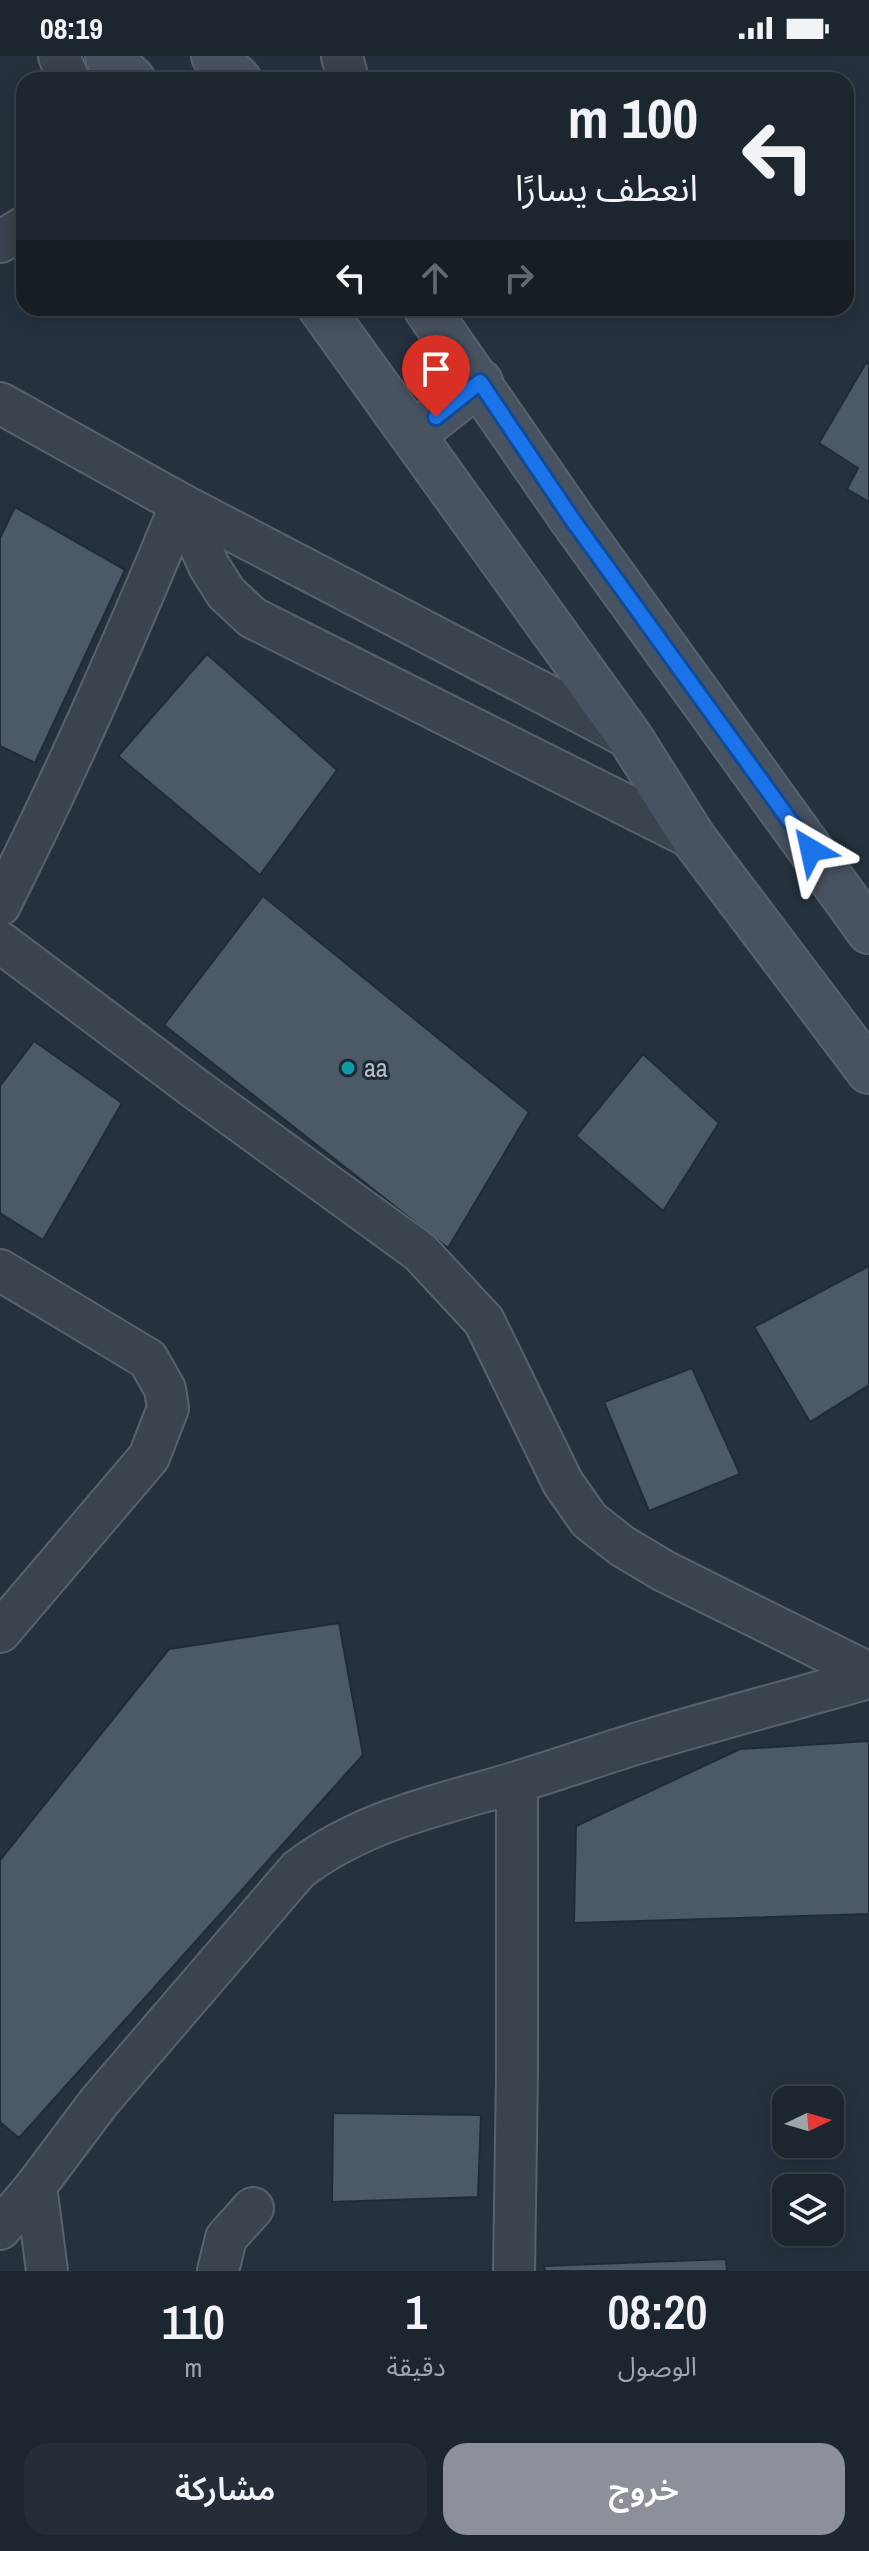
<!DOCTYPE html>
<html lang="ar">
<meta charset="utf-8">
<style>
:root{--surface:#1c262e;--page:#252e36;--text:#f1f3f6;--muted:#a0a5aa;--line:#3a434a;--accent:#8c9099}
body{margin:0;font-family:"Archivo Narrow","Noto Sans Arabic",sans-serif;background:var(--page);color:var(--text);direction:rtl;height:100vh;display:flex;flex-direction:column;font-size:30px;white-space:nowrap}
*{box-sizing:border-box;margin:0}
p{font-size:26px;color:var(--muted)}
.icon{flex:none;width:44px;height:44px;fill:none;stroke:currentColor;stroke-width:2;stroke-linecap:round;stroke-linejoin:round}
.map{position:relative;height:2215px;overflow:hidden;direction:ltr}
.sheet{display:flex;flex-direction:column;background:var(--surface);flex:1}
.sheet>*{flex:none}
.guide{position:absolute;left:16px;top:16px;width:838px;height:244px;border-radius:24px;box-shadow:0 4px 20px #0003,0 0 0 2px var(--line);direction:rtl;background:#1c262e;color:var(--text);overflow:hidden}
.needle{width:52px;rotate:85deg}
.tools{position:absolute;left:772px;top:2030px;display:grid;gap:16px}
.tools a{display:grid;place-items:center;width:72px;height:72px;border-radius:16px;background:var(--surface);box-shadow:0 4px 20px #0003,0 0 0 2px var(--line);font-size:40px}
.pin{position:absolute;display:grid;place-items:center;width:68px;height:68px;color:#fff;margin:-82px -34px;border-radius:50% 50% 50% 0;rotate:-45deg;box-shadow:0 0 8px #0007}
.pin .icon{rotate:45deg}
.me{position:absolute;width:88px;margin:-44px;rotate:324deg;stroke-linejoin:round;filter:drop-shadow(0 0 6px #0008)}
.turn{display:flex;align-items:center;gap:28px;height:168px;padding:0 24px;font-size:36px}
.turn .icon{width:104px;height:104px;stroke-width:2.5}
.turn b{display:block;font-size:56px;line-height:68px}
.lanes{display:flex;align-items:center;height:76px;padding:0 24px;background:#0003;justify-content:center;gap:40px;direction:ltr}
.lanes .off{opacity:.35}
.eta{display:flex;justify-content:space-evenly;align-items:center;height:136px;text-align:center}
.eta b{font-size:48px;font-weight:600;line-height:56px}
.cta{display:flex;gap:16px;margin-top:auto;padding:16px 24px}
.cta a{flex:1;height:92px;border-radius:24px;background:var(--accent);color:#fff;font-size:32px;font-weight:600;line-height:92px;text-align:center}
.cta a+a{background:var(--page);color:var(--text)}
.status{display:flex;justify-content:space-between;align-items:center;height:56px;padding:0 40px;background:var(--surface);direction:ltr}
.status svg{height:22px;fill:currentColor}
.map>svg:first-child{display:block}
</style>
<div class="status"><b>08:19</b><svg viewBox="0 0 49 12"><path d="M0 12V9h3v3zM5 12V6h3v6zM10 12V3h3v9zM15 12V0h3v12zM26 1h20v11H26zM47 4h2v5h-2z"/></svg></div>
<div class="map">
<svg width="869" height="2215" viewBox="0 0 869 2215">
<rect width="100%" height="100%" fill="#25323e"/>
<g fill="#4c5967" stroke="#202b36" stroke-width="2">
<path d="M 866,307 L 869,308 L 869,446 L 847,433 L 858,412 L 819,387 Z"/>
<path d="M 15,451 L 125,514 L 35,707 L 0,690 L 0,482 Z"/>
<path d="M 207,598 L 337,714 L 260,819 L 118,700 Z"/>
<path d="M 263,840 L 529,1056 L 448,1192 L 164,969 Z"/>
<path d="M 34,985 L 122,1047 L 43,1184 L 0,1157 L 0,1030 Z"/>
<path d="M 643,998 L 719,1067 L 663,1155 L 576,1080 Z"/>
<path d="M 869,1210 L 869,1329 L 810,1366 L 754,1271 Z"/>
<path d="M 692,1312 L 740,1418 L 649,1455 L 604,1346 Z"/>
<path d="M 339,1567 L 363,1699 L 19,2082 L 0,2066 L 0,1804 L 169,1593 Z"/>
<path d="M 869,1685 L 869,1858 L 574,1867 L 576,1770 L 740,1693 Z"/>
<path d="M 333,2057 L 481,2059 L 478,2141 L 332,2146 Z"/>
<path d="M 726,2203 L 727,2215 L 545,2215 L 544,2210 Z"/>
</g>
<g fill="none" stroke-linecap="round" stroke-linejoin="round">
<defs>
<g id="street">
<path d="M 59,0 L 69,24"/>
<path d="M 342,0 L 348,24"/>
<path d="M 0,186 L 24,171"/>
<path d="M 0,347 L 181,448 L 631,683"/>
<path d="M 181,448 L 209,510 L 226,537 L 253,562 L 694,783"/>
<path d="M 0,849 C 66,718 125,584 181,448"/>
<path d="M 0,886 L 197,1034 L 420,1196 L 484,1265 L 563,1427 L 589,1464 L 622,1490 L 664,1515 L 869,1617"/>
<path d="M 0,1214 L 148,1303 L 165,1333 L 168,1352 L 149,1401 L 0,1576"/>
<path d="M 36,2130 L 47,2215"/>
<path d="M 0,2173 L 36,2130 L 99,2046 L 298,1814 C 363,1764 440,1749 517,1726 C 560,1713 602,1698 645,1685 C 720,1663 794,1643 869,1622"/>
<path d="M 218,2215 L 226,2182 L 253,2152"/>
<path d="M 514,2215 L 517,2017 L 517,1726"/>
</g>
<g id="secondary">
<path d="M 108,0 L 133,24"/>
<path d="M 214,0 L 239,24"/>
<path d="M 321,252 L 631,683 L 694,783 L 869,1015"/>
<path d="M 426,252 L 572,463 L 869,875"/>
<path d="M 414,378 L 480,326"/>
</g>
</defs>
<use href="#street" stroke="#57626c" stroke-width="44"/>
<use href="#secondary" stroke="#57626c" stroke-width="48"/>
<use href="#street" stroke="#39444e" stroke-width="40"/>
<use href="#secondary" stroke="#485361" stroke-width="44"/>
</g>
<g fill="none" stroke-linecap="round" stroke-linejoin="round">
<defs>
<path id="route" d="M 436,361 L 480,326 L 572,463 L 811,794"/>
</defs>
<use href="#route" stroke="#114b97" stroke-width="20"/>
<use href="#route" stroke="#1a73e8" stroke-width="14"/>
</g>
<circle fill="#0f9aa8" stroke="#1e2934" stroke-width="3" cx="348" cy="1012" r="8"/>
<g text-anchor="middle" stroke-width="6" stroke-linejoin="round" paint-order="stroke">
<g font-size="26" fill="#b6bfc9" stroke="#1e2934" text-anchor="start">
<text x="364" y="1021">aa</text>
</g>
</g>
</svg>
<div class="tools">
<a><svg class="needle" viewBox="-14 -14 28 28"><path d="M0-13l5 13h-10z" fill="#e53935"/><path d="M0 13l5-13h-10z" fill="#a0a5aa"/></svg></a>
<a><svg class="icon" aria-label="layers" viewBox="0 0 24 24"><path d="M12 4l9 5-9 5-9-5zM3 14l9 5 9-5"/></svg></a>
</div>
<div class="pin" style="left:436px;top:361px;background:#d93025"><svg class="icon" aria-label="arrive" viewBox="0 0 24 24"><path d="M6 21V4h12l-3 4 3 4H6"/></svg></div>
<svg class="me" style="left:811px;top:794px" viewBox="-20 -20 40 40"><path d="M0-17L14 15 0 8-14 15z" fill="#1a73e8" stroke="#fff" stroke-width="4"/></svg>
<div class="guide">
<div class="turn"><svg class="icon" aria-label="left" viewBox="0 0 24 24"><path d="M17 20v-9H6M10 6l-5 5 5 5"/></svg><div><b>100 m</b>انعطف يسارًا</div></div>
<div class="lanes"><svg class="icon" aria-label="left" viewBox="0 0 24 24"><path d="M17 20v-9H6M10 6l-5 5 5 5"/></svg><svg class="icon off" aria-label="ahead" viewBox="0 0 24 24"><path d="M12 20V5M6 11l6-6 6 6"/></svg><svg class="icon off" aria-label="right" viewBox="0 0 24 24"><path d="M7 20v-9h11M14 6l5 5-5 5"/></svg></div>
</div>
</div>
<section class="sheet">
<div class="eta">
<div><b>08:20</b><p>الوصول</p></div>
<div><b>1</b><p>دقيقة</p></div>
<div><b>110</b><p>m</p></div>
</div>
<div class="cta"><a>خروج</a><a>مشاركة</a></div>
</section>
